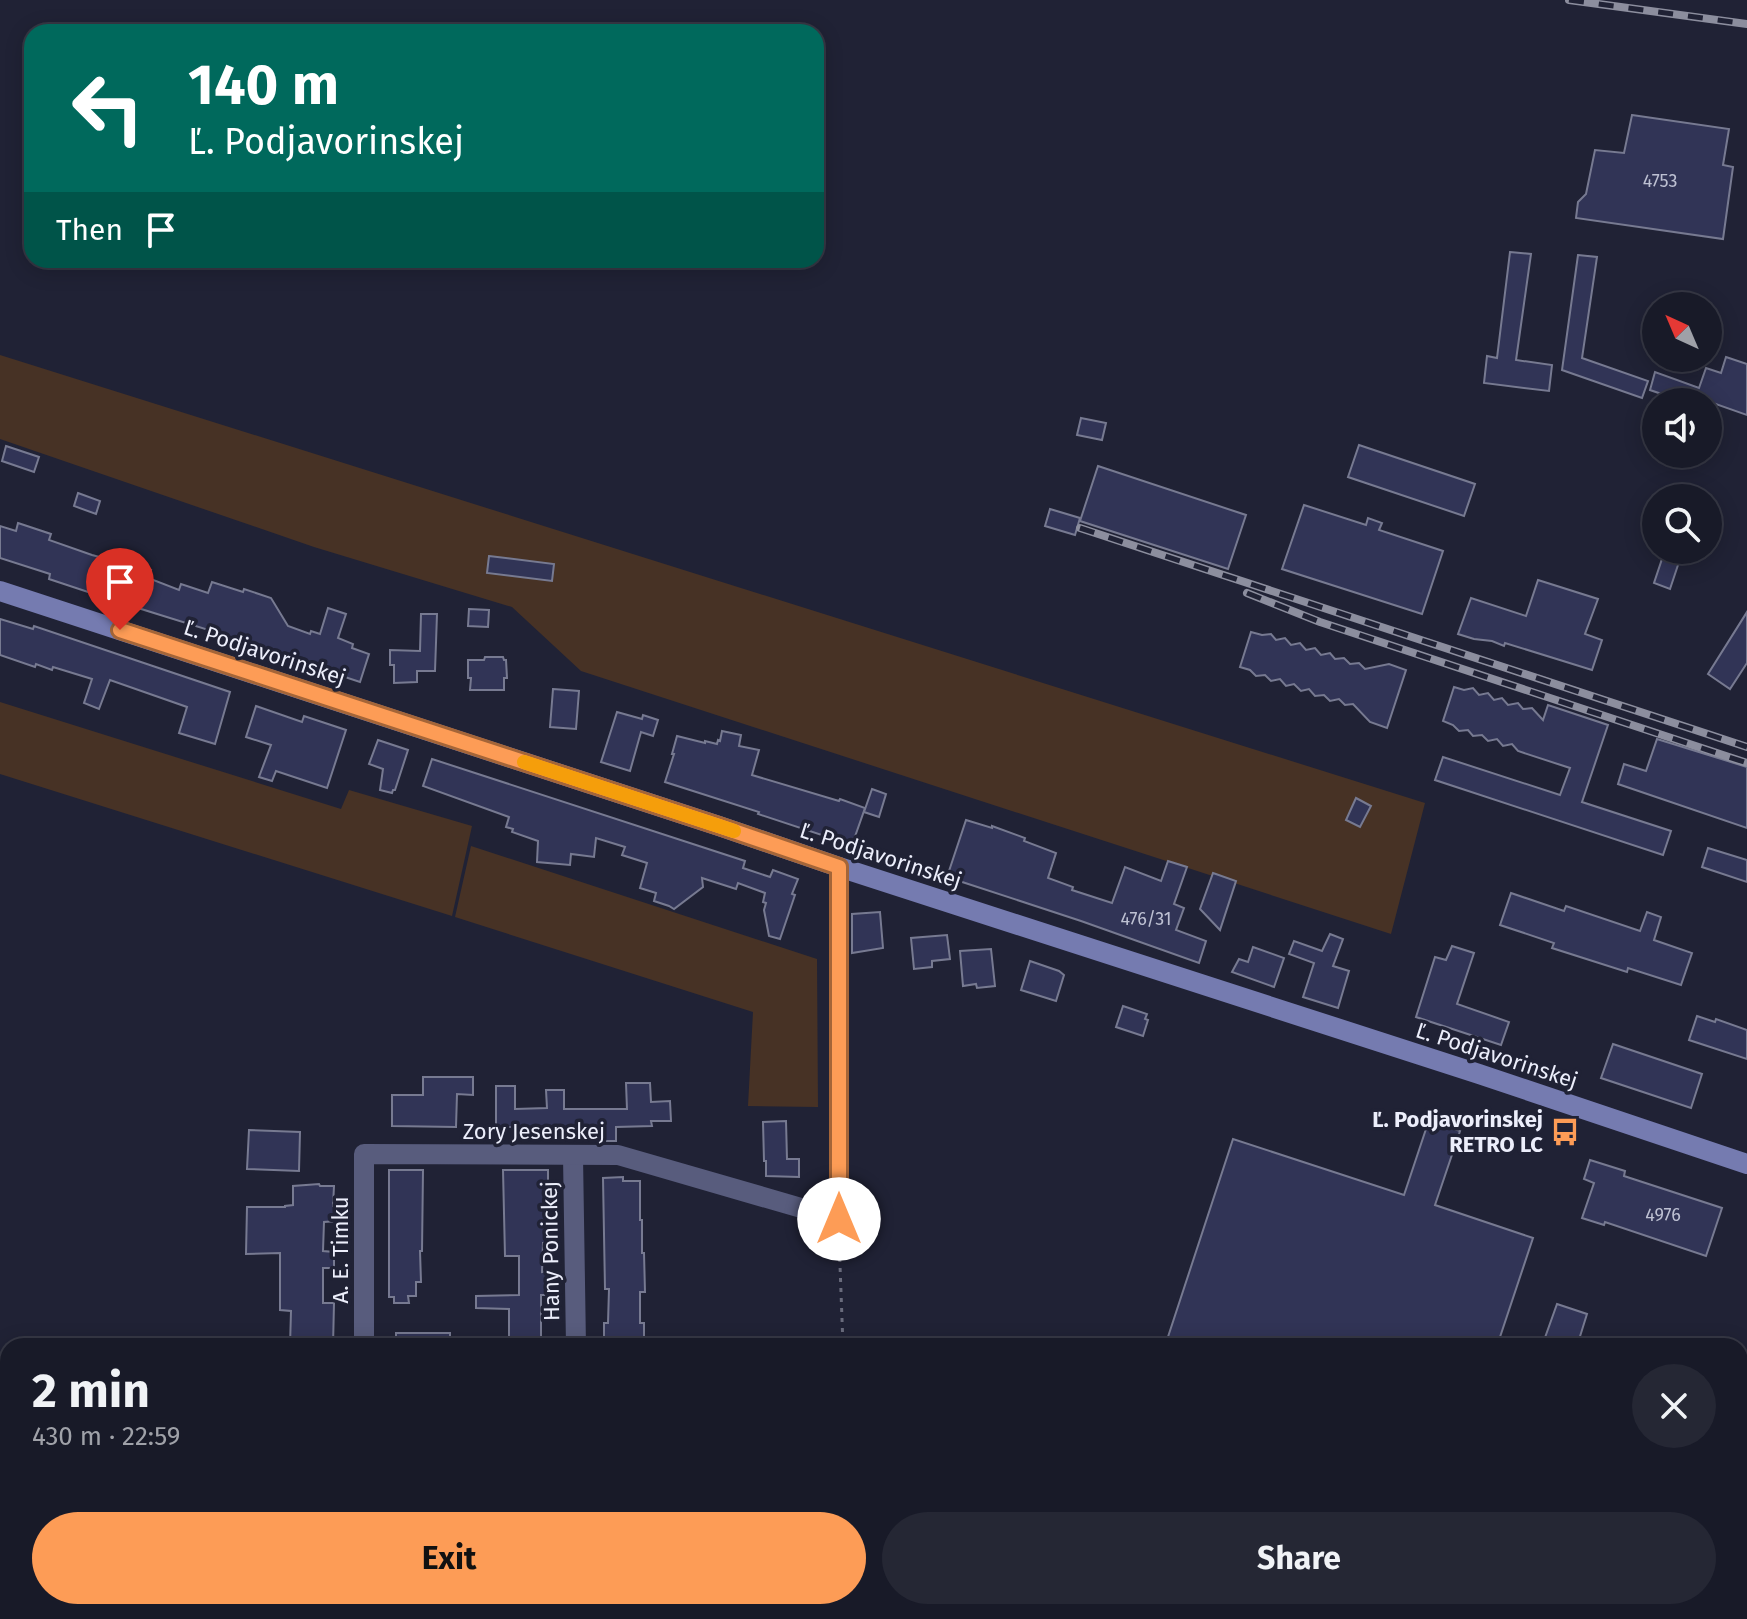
<!DOCTYPE html>
<meta charset="utf-8">
<style>
:root{--surface:#181a28;--page:#252734;--text:#f1f3f6;--muted:#9fa1a8;--line:#363845;--accent:#fd9c56}
body{margin:0;font-family:"Fira Sans",sans-serif;background:var(--page);color:var(--text);height:100vh;display:flex;flex-direction:column;font-size:30px;white-space:nowrap}
*{box-sizing:border-box;margin:0}
p{font-size:26px;color:var(--muted)}
.icon{flex:none;width:44px;height:44px;fill:none;stroke:currentColor;stroke-width:2;stroke-linecap:round;stroke-linejoin:round}
.map{position:relative;flex:1;overflow:hidden}
.panel{position:absolute;left:0px;top:1338px;width:1748px;height:282px;display:flex;flex-direction:column;background:var(--surface);border-radius:24px 24px 0 0;box-shadow:0 4px 20px #0003,0 0 0 2px var(--line)}
.panel>*{flex:none}
.top-card{position:absolute;left:24px;top:24px;width:800px;height:244px;border-radius:24px;box-shadow:0 4px 20px #0003,0 0 0 2px var(--line);background:#00695c;color:#fff;overflow:hidden}
.needle{width:52px;rotate:316deg}
.fabs{position:absolute;left:1642px;top:292px;display:grid;gap:16px}
.fabs a{display:grid;place-items:center;width:80px;height:80px;border-radius:50%;background:var(--surface);box-shadow:0 4px 20px #0003,0 0 0 2px var(--line);font-size:40px}
.pin{position:absolute;display:grid;place-items:center;width:68px;height:68px;color:#fff;margin:-82px -34px;border-radius:50% 50% 50% 0;rotate:-45deg;box-shadow:0 0 8px #0007}
.pin .icon{rotate:45deg}
.me{position:absolute;width:88px;margin:-44px;rotate:0deg;stroke-linejoin:round;filter:drop-shadow(0 0 6px #0008)}
.turn{display:flex;align-items:center;gap:28px;height:168px;padding:0 32px;font-size:36px}
.turn .icon{width:104px;height:104px;stroke-width:2.5}
.turn b{display:block;font-size:56px;line-height:68px}
.then{display:flex;align-items:center;height:76px;padding:0 32px;background:#0003;gap:16px;font-size:30px}
.round{display:grid;place-items:center;flex:none;width:84px;height:84px;border-radius:42px;background:var(--page)}
.head{display:flex;align-items:center;justify-content:space-between;height:136px;padding:0 32px}
h1{font-size:48px;font-weight:700;line-height:60px}
.action{display:flex;gap:16px;margin-top:auto;padding:16px 32px}
.action a{flex:1;height:92px;border-radius:48px;background:var(--accent);color:#111;font-size:32px;font-weight:700;line-height:92px;text-align:center}
.action a+a{background:var(--page);color:var(--text)}
.map>svg:first-child{display:block}
</style>
<div class="map">
<svg width="1747" height="1619" viewBox="0 0 1747 1619">
<rect width="100%" height="100%" fill="#202235"/>
<g fill="#473225">
<path d="M 0,355 L 1425,803 L 1391,934 L 581,671 L 512,607 L 314,547 L 0,439 Z"/>
<path d="M 0,702 L 341,809 L 349,790 L 472,826 L 452,916 L 0,774 Z"/>
<path d="M 471,846 L 817,959 L 818,1107 L 748,1106 L 753,1012 L 455,917 Z"/>
</g>
<g fill="#313456" stroke="#777a91" stroke-width="2">
<path d="M 1632,115 L 1729,129 L 1723,165 L 1733,167 L 1723,239 L 1576,218 L 1578,202 L 1586,194 L 1595,150 L 1624,153 Z"/>
<path d="M 1510,252 L 1531,254 L 1516,360 L 1552,365 L 1549,391 L 1484,383 L 1487,356 L 1497,358 Z"/>
<path d="M 1578,255 L 1597,257 L 1582,358 L 1648,381 L 1642,398 L 1562,370 Z"/>
<path d="M 1726,357 L 1747,364 L 1747,415 L 1696,397 L 1694,402 L 1685,402 L 1650,390 L 1655,372 L 1699,388 L 1706,368 L 1721,373 Z"/>
<path d="M 1081,418 L 1106,423 L 1102,440 L 1077,435 Z"/>
<path d="M 1359,445 L 1475,484 L 1464,516 L 1348,477 Z"/>
<path d="M 6,446 L 39,457 L 34,472 L 2,461 Z"/>
<path d="M 1098,466 L 1246,515 L 1228,569 L 1080,521 Z"/>
<path d="M 78,493 L 100,501 L 96,514 L 74,506 Z"/>
<path d="M 1304,505 L 1366,525 L 1368,518 L 1382,523 L 1379,530 L 1443,551 L 1422,614 L 1282,569 Z"/>
<path d="M 1050,509 L 1080,518 L 1075,535 L 1045,526 Z"/>
<path d="M 18,523 L 51,534 L 49,540 L 92,555 L 118,562 L 119,559 L 151,570 L 148,578 L 179,590 L 181,584 L 208,593 L 212,582 L 243,592 L 244,589 L 271,598 L 288,626 L 310,634 L 311,631 L 320,634 L 328,608 L 346,614 L 338,638 L 353,644 L 352,648 L 369,654 L 360,682 L 211,633 L 212,631 L 138,608 L 139,605 L 117,597 L 95,590 L 94,594 L 49,579 L 50,574 L 0,558 L 0,526 L 16,531 Z"/>
<path d="M 1665,550 L 1683,550 L 1670,589 L 1654,583 Z"/>
<path d="M 489,556 L 554,564 L 552,581 L 487,573 Z"/>
<path d="M 1538,580 L 1598,599 L 1585,634 L 1602,640 L 1592,670 L 1505,643 L 1504,646 L 1492,641 L 1474,639 L 1458,634 L 1471,598 L 1526,616 Z"/>
<path d="M 469,609 L 489,610 L 488,627 L 468,626 Z"/>
<path d="M 1747,612 L 1747,663 L 1730,689 L 1708,674 Z"/>
<path d="M 421,614 L 437,614 L 435,671 L 417,671 L 417,682 L 394,683 L 394,665 L 390,665 L 390,650 L 420,651 Z"/>
<path d="M 0,619 L 33,629 L 34,626 L 230,692 L 215,744 L 179,733 L 187,707 L 110,680 L 99,709 L 84,703 L 92,679 L 53,667 L 52,670 L 36,664 L 35,667 L 0,655 Z"/>
<path d="M 1251,632 L 1262,635 L 1271,634 L 1276,640 L 1285,638 L 1291,645 L 1300,643 L 1306,650 L 1315,648 L 1321,655 L 1330,653 L 1335,659 L 1344,658 L 1350,664 L 1359,663 L 1365,669 L 1389,664 L 1406,670 L 1387,728 L 1370,722 L 1353,704 L 1345,705 L 1339,699 L 1330,701 L 1324,695 L 1315,696 L 1309,689 L 1301,691 L 1294,684 L 1286,686 L 1280,679 L 1271,681 L 1265,675 L 1256,676 L 1250,670 L 1240,667 Z"/>
<path d="M 485,657 L 503,657 L 504,660 L 506,660 L 507,678 L 504,678 L 504,690 L 470,690 L 471,678 L 468,678 L 468,660 L 484,660 Z"/>
<path d="M 1454,687 L 1464,690 L 1473,688 L 1479,695 L 1488,693 L 1494,700 L 1502,698 L 1508,705 L 1518,703 L 1523,709 L 1532,708 L 1543,720 L 1548,705 L 1608,725 L 1582,802 L 1671,831 L 1663,855 L 1435,780 L 1443,757 L 1560,795 L 1570,768 L 1518,751 L 1512,744 L 1503,746 L 1497,739 L 1488,741 L 1482,735 L 1473,736 L 1468,730 L 1459,731 L 1453,725 L 1443,721 Z"/>
<path d="M 553,689 L 579,691 L 576,729 L 550,727 Z"/>
<path d="M 256,706 L 302,722 L 304,716 L 346,730 L 327,788 L 276,771 L 272,781 L 259,777 L 271,745 L 246,737 Z"/>
<path d="M 617,712 L 642,719 L 643,715 L 658,720 L 653,736 L 641,732 L 630,771 L 601,762 Z"/>
<path d="M 722,731 L 741,735 L 739,746 L 759,750 L 752,775 L 839,801 L 840,799 L 865,808 L 852,845 L 758,814 L 759,812 L 665,782 L 674,754 L 672,754 L 677,736 L 705,743 L 705,741 L 717,744 L 718,740 L 720,741 Z"/>
<path d="M 1657,739 L 1747,767 L 1747,828 L 1618,784 L 1624,764 L 1646,771 Z"/>
<path d="M 378,740 L 408,750 L 395,790 L 393,790 L 392,793 L 380,790 L 383,769 L 369,764 Z"/>
<path d="M 432,759 L 745,861 L 743,868 L 770,877 L 773,870 L 798,879 L 792,894 L 795,895 L 780,939 L 769,936 L 764,910 L 766,903 L 763,902 L 765,893 L 738,883 L 736,889 L 702,878 L 703,887 L 674,909 L 669,906 L 654,901 L 656,893 L 640,888 L 647,863 L 622,855 L 625,847 L 596,838 L 594,857 L 571,854 L 570,865 L 537,862 L 538,841 L 512,832 L 513,829 L 506,827 L 509,817 L 423,786 Z"/>
<path d="M 872,789 L 886,794 L 879,817 L 864,812 Z"/>
<path d="M 1356,798 L 1371,806 L 1360,827 L 1346,820 Z"/>
<path d="M 966,820 L 992,828 L 992,826 L 1025,838 L 1024,841 L 1056,853 L 1048,878 L 1073,887 L 1072,890 L 1112,903 L 1125,867 L 1161,881 L 1168,861 L 1187,867 L 1174,904 L 1184,908 L 1176,930 L 1206,941 L 1199,963 L 1081,921 L 947,877 Z"/>
<path d="M 1708,848 L 1747,860 L 1747,882 L 1702,867 Z"/>
<path d="M 1213,873 L 1236,881 L 1220,930 L 1200,909 Z"/>
<path d="M 1511,893 L 1564,911 L 1566,906 L 1640,931 L 1647,912 L 1661,917 L 1654,940 L 1692,953 L 1681,985 L 1628,968 L 1627,972 L 1552,948 L 1554,943 L 1500,925 Z"/>
<path d="M 880,912 L 883,948 L 852,953 L 852,914 Z"/>
<path d="M 1330,934 L 1343,939 L 1333,966 L 1349,971 L 1338,1008 L 1303,997 L 1314,963 L 1289,954 L 1294,941 L 1322,951 Z"/>
<path d="M 947,935 L 950,959 L 932,961 L 932,967 L 914,969 L 911,938 Z"/>
<path d="M 1452,946 L 1474,953 L 1457,1004 L 1509,1022 L 1501,1045 L 1416,1017 L 1435,957 L 1446,960 Z"/>
<path d="M 1253,947 L 1284,958 L 1274,987 L 1232,972 L 1239,959 L 1248,962 Z"/>
<path d="M 991,949 L 995,986 L 977,988 L 976,984 L 963,986 L 960,951 Z"/>
<path d="M 1030,961 L 1059,971 L 1064,975 L 1056,1001 L 1021,990 Z"/>
<path d="M 1123,1006 L 1147,1014 L 1145,1019 L 1148,1020 L 1143,1036 L 1116,1027 Z"/>
<path d="M 1697,1016 L 1715,1022 L 1716,1019 L 1747,1030 L 1747,1059 L 1689,1040 Z"/>
<path d="M 1613,1044 L 1702,1074 L 1691,1108 L 1601,1078 Z"/>
<path d="M 423,1077 L 473,1077 L 473,1095 L 457,1094 L 456,1127 L 392,1126 L 392,1095 L 423,1095 Z"/>
<path d="M 626,1083 L 650,1083 L 651,1102 L 670,1101 L 671,1121 L 651,1121 L 652,1126 L 616,1127 L 616,1141 L 596,1141 L 596,1127 L 564,1127 L 564,1134 L 546,1134 L 546,1127 L 496,1127 L 496,1086 L 515,1086 L 515,1109 L 547,1108 L 546,1090 L 564,1090 L 564,1109 L 627,1109 Z"/>
<path d="M 1429,1120 L 1460,1131 L 1435,1205 L 1533,1238 L 1497,1346 L 1165,1346 L 1233,1139 L 1404,1195 Z"/>
<path d="M 786,1121 L 787,1159 L 799,1159 L 799,1177 L 766,1176 L 766,1161 L 764,1161 L 763,1122 Z"/>
<path d="M 249,1130 L 300,1132 L 299,1171 L 247,1169 Z"/>
<path d="M 1590,1160 L 1625,1171 L 1624,1176 L 1722,1208 L 1706,1256 L 1605,1222 L 1604,1225 L 1582,1218 L 1594,1183 L 1584,1179 Z"/>
<path d="M 389,1170 L 423,1170 L 422,1251 L 420,1251 L 421,1282 L 416,1282 L 416,1296 L 408,1296 L 409,1303 L 394,1303 L 394,1297 L 389,1297 Z"/>
<path d="M 503,1170 L 548,1170 L 548,1187 L 545,1187 L 548,1243 L 543,1243 L 542,1272 L 548,1271 L 548,1295 L 541,1295 L 541,1340 L 509,1340 L 509,1309 L 476,1308 L 476,1296 L 519,1295 L 519,1256 L 505,1256 Z"/>
<path d="M 623,1177 L 623,1181 L 640,1181 L 640,1220 L 642,1220 L 642,1253 L 644,1253 L 645,1292 L 640,1292 L 640,1323 L 644,1323 L 644,1346 L 604,1346 L 604,1323 L 608,1323 L 609,1289 L 605,1289 L 603,1178 Z"/>
<path d="M 319,1184 L 320,1186 L 334,1186 L 333,1206 L 337,1206 L 337,1221 L 324,1222 L 323,1251 L 334,1252 L 334,1268 L 323,1268 L 323,1303 L 334,1303 L 333,1346 L 290,1346 L 291,1311 L 280,1310 L 280,1253 L 246,1254 L 247,1207 L 285,1207 L 285,1206 L 293,1205 L 293,1186 Z"/>
<path d="M 1557,1304 L 1587,1314 L 1577,1346 L 1542,1346 Z"/>
<rect x="396" y="1333" width="54" height="13"/>
</g>
<g fill="none" stroke-linecap="round" stroke-linejoin="round">
<g stroke="#696b7c" stroke-width="3" stroke-dasharray="4 6" stroke-linecap="butt">
<path d="M 839,1238 L 843,1346"/>
<path d="M 847,1612 L 847,1619"/>
</g>
<g stroke="#585c7d" stroke-width="20">
<path d="M 573,1156 L 576,1346"/>
<path d="M 364,1346 L 364,1154 L 618,1155 L 839,1219 L 839,867"/>
<path d="M 582,1612 L 582,1619"/>
<path d="M 363,1619 L 363,1612"/>
</g>
<path stroke="#757bb0" stroke-width="20" d="M 0,591 L 719,826 L 839,867 L 1479,1074 L 1747,1164"/>
<defs>
<g id="rail">
<path d="M 1569,0 L 1747,24"/>
<path d="M 1080,528 L 1747,747"/>
<path d="M 1247,593 L 1320,622 L 1747,763"/>
</g>
</defs>
<use href="#rail" stroke="#8c8e9e" stroke-width="8"/>
<use href="#rail" stroke="#202235" stroke-width="5" stroke-dasharray="15" stroke-linecap="butt"/>
</g>
<g fill="none" stroke-linecap="round" stroke-linejoin="round">
<defs>
<path id="route" d="M 120,630 L 719,826 L 839,867 L 839,1219"/>
</defs>
<use href="#route" stroke="#a46538" stroke-width="20"/>
<use href="#route" stroke="#fd9c56" stroke-width="14"/>
<path stroke="#f59e0b" stroke-width="14" d="M 524,762 L 734,831"/>
</g>
<defs>
<symbol id="bus-bare" viewBox="-9 -9 18 18"><path d="M-5-6H5V4H4V6H2V4H-2V6H-4V4H-5ZM-3.5-4V0h7V-4ZM-3.5 1.2v1.5H-2V1.2ZM2 1.2v1.5H3.5V1.2Z" fill="#fd9c56" stroke="#202235" stroke-width="2.5" paint-order="stroke"/></symbol>
</defs>
<g fill-rule="evenodd">
<use href="#bus-bare" x="1545" y="1112" width="40" height="40"/>
</g>
<g text-anchor="middle" stroke-width="7" stroke-linejoin="round" paint-order="stroke">
<g font-size="18" fill="#bdc0d2">
<text x="1660" y="187">4753</text>
<text x="1146" y="925">476/31</text>
<text x="1663" y="1221">4976</text>
</g>
<g font-size="22" fill="#eceefb" stroke="#202235">
<text transform="translate(265 652) rotate(18)" y="8">Ľ. Podjavorinskej</text>
<text transform="translate(881 855) rotate(18)" y="8">Ľ. Podjavorinskej</text>
<text transform="translate(1497 1055) rotate(18)" y="8">Ľ. Podjavorinskej</text>
<text x="534" y="1139">Zory Jesenskej</text>
<text transform="translate(340 1250) rotate(-90)" y="8">A. E. Timku</text>
<text transform="translate(550 1251) rotate(-91)" y="8">Hany Ponickej</text>
</g>
<g font-size="22" font-weight="bold" fill="#eceefb" stroke="#202235" text-anchor="end">
<text x="1543" y="1127">Ľ. Podjavorinskej<tspan x="1543" dy="25">RETRO LC</tspan></text>
</g>
</g>
</svg>
<div class="fabs">
<a><svg class="needle" viewBox="-14 -14 28 28"><path d="M0-13l5 13h-10z" fill="#e53935"/><path d="M0 13l5-13h-10z" fill="#9fa1a8"/></svg></a>
<a><svg class="icon" aria-label="sound" viewBox="0 0 24 24"><path d="M4 9h4l5-4v14l-5-4H4zM17 9q2 3 0 6"/></svg></a>
<a><svg class="icon" aria-label="search" viewBox="0 0 24 24"><circle cx="10" cy="10" r="6"/><path d="M15 15l6 6"/></svg></a>
</div>
<div class="pin" style="left:120px;top:630px;background:#d93025"><svg class="icon" aria-label="arrive" viewBox="0 0 24 24"><path d="M6 21V4h12l-3 4 3 4H6"/></svg></div>
<svg class="me" style="left:839px;top:1219px" viewBox="-20 -20 40 40"><circle r="19" fill="#fff"/><path d="M0-13L10 11 0 6-10 11z" fill="#fd9c56"/></svg>
<div class="top-card">
<div class="turn"><svg class="icon" aria-label="left" viewBox="0 0 24 24"><path d="M17 20v-9H6M10 6l-5 5 5 5"/></svg><div><b>140 m</b>Ľ. Podjavorinskej</div></div>
<div class="then">Then<svg class="icon" aria-label="arrive" viewBox="0 0 24 24"><path d="M6 21V4h12l-3 4 3 4H6"/></svg></div>
</div>
<section class="panel">
<div class="head"><div><h1>2 min</h1><p>430 m · 22:59</p></div><a class="round"><svg class="icon" aria-label="close" viewBox="0 0 24 24"><path d="M6 6l12 12M18 6L6 18"/></svg></a></div>
<div class="action"><a>Exit</a><a>Share</a></div>
</section>
</div>
